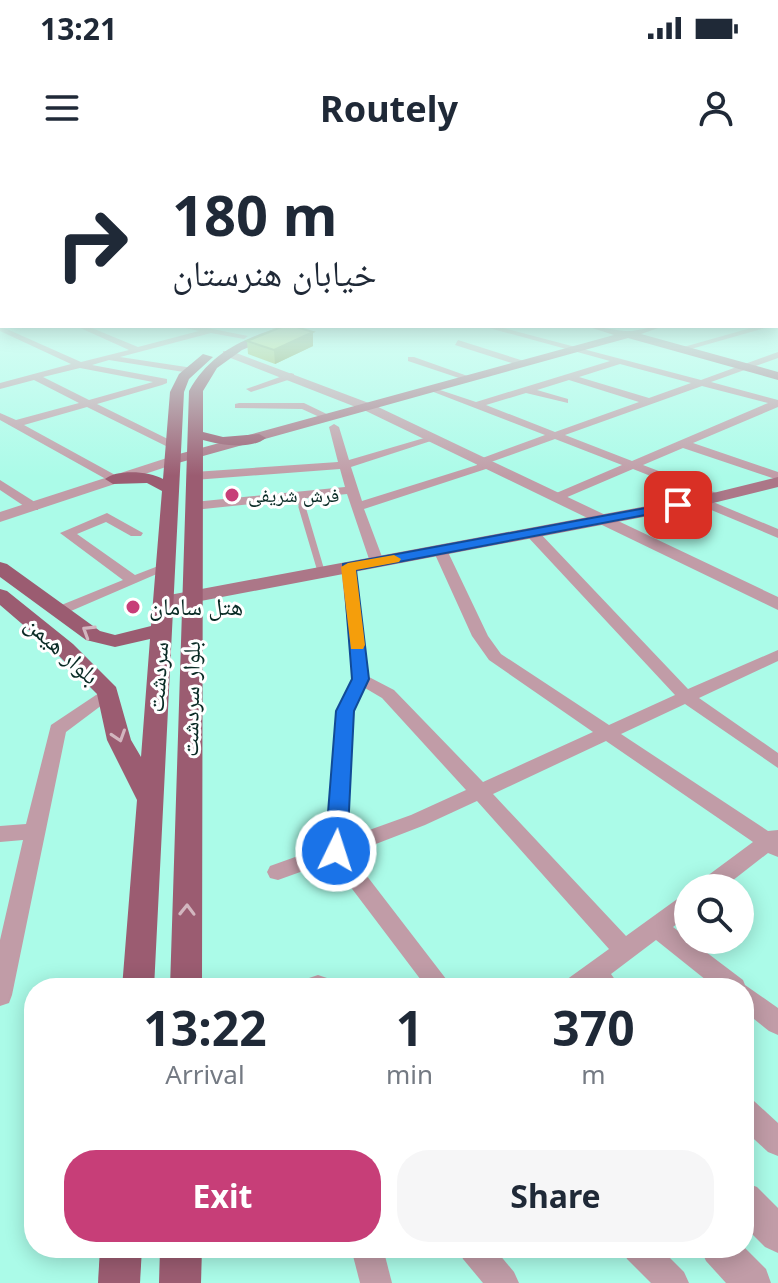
<!DOCTYPE html>
<meta charset="utf-8">
<style>
:root{--surface:#fff;--page:#f6f6f7;--text:#1f2937;--muted:#747a83;--accent:#c73e78}
body{margin:0;font-family:"Noto Sans","Noto Naskh Arabic",sans-serif;background:var(--page);color:var(--text);height:100vh;display:flex;flex-direction:column;font-size:30px;white-space:nowrap}
*{box-sizing:border-box;margin:0}
p{font-size:26px;color:var(--muted)}
.icon{flex:none;width:44px;height:44px;fill:none;stroke:currentColor;stroke-width:2;stroke-linecap:round;stroke-linejoin:round}
.map{position:relative;flex:1;overflow:hidden}
.drawer{position:absolute;left:24px;top:818px;width:730px;height:280px;display:flex;flex-direction:column;background:var(--surface);border-radius:32px;box-shadow:0 4px 20px #0003}
.drawer>*{flex:none}
.hud{position:absolute;left:0px;top:0px;width:778px;height:168px;box-shadow:0 4px 20px #0003;background:#fff;color:var(--text);overflow:hidden}
.tools{position:absolute;left:674px;top:714px;display:grid;gap:16px}
.tools a{display:grid;place-items:center;width:80px;height:80px;border-radius:50%;background:var(--surface);box-shadow:0 4px 20px #0003;font-size:40px}
.pin{position:absolute;display:grid;place-items:center;width:68px;height:68px;color:#fff;margin:-34px;border-radius:16px;box-shadow:0 4px 12px #0006}
.me{position:absolute;width:88px;margin:-44px;rotate:4deg;stroke-linejoin:round;filter:drop-shadow(0 0 6px #0008)}
.turn{display:flex;align-items:center;gap:28px;height:168px;padding:0 40px;font-size:36px}
.turn .icon{width:104px;height:104px;stroke-width:2.5}
.turn b{display:block;font-size:56px;line-height:68px}
.eta{display:flex;justify-content:space-evenly;align-items:center;height:136px;text-align:center}
.eta b{font-size:48px;font-weight:700;line-height:56px}
.action{display:flex;gap:16px;margin-top:auto;padding:16px 40px}
.action a{flex:1;height:92px;border-radius:32px;background:var(--accent);color:#fff;font-size:32px;font-weight:700;line-height:92px;text-align:center}
.action a+a{background:var(--page);color:var(--text)}
.status{display:flex;justify-content:space-between;align-items:center;height:56px;padding:0 40px;background:var(--surface);direction:ltr}
.status svg{height:22px;fill:currentColor}
header{display:flex;justify-content:space-between;align-items:center;height:104px;padding:0 40px;background:var(--surface);font-size:36px;font-weight:700}
.map>svg:first-child{display:block}
</style>
<div class="status"><b>13:21</b><svg viewBox="0 0 49 12"><path d="M0 12V9h3v3zM5 12V6h3v6zM10 12V3h3v9zM15 12V0h3v12zM26 1h20v11H26zM47 4h2v5h-2z"/></svg></div>
<header><svg class="icon" aria-label="menu" viewBox="0 0 24 24"><path d="M4 6h16M4 12h16M4 18h16"/></svg>Routely<svg class="icon" aria-label="person" viewBox="0 0 24 24"><circle cx="12" cy="8" r="4"/><path d="M4 21q1-7 8-7t8 7"/></svg></header>
<div class="map">
<svg width="778" height="1123" viewBox="0 0 778 1123">
<rect width="100%" height="100%" fill="#abfbe8"/>
<g fill="none" stroke-linecap="round" stroke-linejoin="round">
<path stroke="#c19ca7" stroke-width="6" d="M 299,336 L 303,349"/>
<path stroke="#c19ca7" stroke-width="7" d="M 302,347 L 321,411"/>
<g fill="#c19ca7" fill-rule="evenodd">
<path d="M 0,166 L 81,202 L 129,190 L 76,166 L 87,166 L 138,187 L 199,171 L 177,166 L 197,166 L 248,176 L 244,179 L 211,173 L 120,197 L 193,208 L 190,213 L 109,200 L 92,205 L 167,219 L 167,223 L 162,225 L 97,244 L 178,284 L 178,288 L 170,288 L 87,247 L 24,265 L 117,316 L 117,322 L 113,323 L 0,260 L 0,253 L 16,260 L 79,243 L 34,220 L 0,229 L 0,223 L 71,204 L 0,171 ZM 80,208 L 153,222 L 89,240 L 43,217 Z"/>
<path d="M 266,166 L 279,166 L 288,170 L 284,172 Z"/>
<path d="M 482,166 L 496,166 L 701,220 L 778,192 L 778,198 L 711,222 L 778,240 L 778,247 L 693,283 L 778,312 L 778,320 L 683,288 L 643,305 L 719,334 L 719,340 L 711,340 L 633,309 L 558,341 L 552,337 L 554,334 L 622,305 L 555,279 L 491,302 L 492,307 L 364,349 L 384,402 L 377,406 L 370,402 L 347,334 L 194,350 L 188,346 L 194,342 L 345,327 L 340,309 L 194,320 L 188,316 L 194,312 L 338,302 L 329,267 L 334,264 L 339,267 L 349,300 L 431,276 L 437,279 L 351,307 L 362,341 L 477,305 L 477,300 L 545,275 L 431,231 L 431,227 L 476,242 L 610,201 ZM 620,204 L 691,223 L 649,238 L 579,217 ZM 569,220 L 639,242 L 555,272 L 486,245 L 526,233 L 568,243 L 568,239 L 537,230 ZM 702,226 L 768,243 L 632,301 L 565,275 Z"/>
<path d="M 758,166 L 772,166 L 684,191 L 680,188 Z"/>
<path d="M 458,180 L 527,202 L 529,204 L 521,206 L 455,185 Z"/>
<path d="M 408,197 L 414,197 L 476,219 L 468,221 L 408,201 Z"/>
<path d="M 291,213 L 294,214 L 294,218 L 251,232 L 246,229 Z"/>
<path d="M 239,243 L 304,243 L 335,258 L 326,260 L 302,249 L 235,248 L 235,244 Z"/>
<path d="M 0,320 L 38,344 L 38,350 L 30,350 L 0,330 Z"/>
<path d="M 701,337 L 778,369 L 778,378 L 697,344 L 695,341 Z"/>
<path d="M 107,353 L 143,373 L 141,376 L 131,376 L 106,362 L 77,374 L 135,415 L 166,403 L 173,407 L 64,454 L 54,454 L 54,448 L 123,420 L 60,373 Z"/>
<path d="M 532,369 L 537,370 L 688,529 L 778,490 L 778,501 L 699,538 L 778,593 L 778,608 L 685,544 L 621,574 L 768,671 L 778,670 L 778,697 L 768,693 L 723,728 L 696,728 L 699,722 L 753,682 L 606,581 L 493,634 L 626,776 L 680,737 L 688,734 L 688,755 L 673,767 L 743,820 L 745,825 L 778,848 L 778,875 L 769,871 L 744,851 L 744,828 L 716,828 L 656,780 L 611,814 L 621,828 L 563,828 L 566,820 L 609,789 L 477,641 L 425,665 L 350,694 L 453,828 L 427,828 L 331,701 L 278,720 L 270,718 L 267,712 L 270,706 L 326,686 L 336,551 L 353,519 L 341,407 L 343,404 L 348,403 L 355,407 L 369,517 L 394,530 L 483,622 L 593,572 L 489,500 L 472,476 L 433,390 L 435,387 L 440,386 L 447,390 L 488,476 L 501,494 L 609,565 L 675,535 L 527,376 L 525,373 ZM 365,528 L 382,538 L 466,630 L 411,655 L 347,678 L 354,551 Z"/>
<path d="M 108,527 L 117,532 L 114,536 L 66,572 L 12,835 L 9,843 L 0,846 L 0,780 L 23,680 L 0,682 L 0,666 L 26,664 L 51,565 Z"/>
<path d="M 318,815 L 327,818 L 330,828 L 306,828 L 309,818 Z"/>
<path d="M 744,937 L 754,941 L 778,963 L 778,996 L 768,992 L 744,970 Z"/>
<path d="M 351,1088 L 383,1088 L 392,1123 L 360,1123 Z"/>
<path d="M 458,1088 L 494,1088 L 514,1112 L 519,1123 L 483,1123 L 463,1099 Z"/>
<path d="M 622,1088 L 660,1088 L 684,1112 L 689,1123 L 651,1123 L 627,1099 Z"/>
</g>
<g fill="#c19ca7" fill-rule="evenodd">
<path d="M 223,191 L 231,191 L 374,245 L 778,437 L 778,450 L 366,251 L 223,195 Z"/>
<path d="M 173,296 L 180,300 L 178,303 L 0,362 L 0,352 Z"/>
<path d="M 744,1022 L 757,1027 L 778,1048 L 778,1093 L 765,1087 L 744,1066 Z"/>
<path d="M 744,1087 L 766,1109 L 771,1123 L 726,1123 L 706,1101 L 700,1088 Z"/>
</g>
<g fill="#ac7788" fill-rule="evenodd">
<path d="M 586,166 C 599,166 612,170 625,171 C 637,172 651,166 664,166 L 641,174 L 778,212 L 778,220 L 628,178 L 178,303 L 168,303 L 165,300 L 168,297 L 614,175 Z"/>
<path d="M 778,317 L 778,327 L 701,346 L 164,448 L 154,442 L 164,436 L 701,336 Z"/>
</g>
<g fill="#9b5c71" fill-rule="evenodd">
<path d="M 284,166 L 301,166 L 242,190 L 217,208 L 203,231 L 203,272 L 223,277 L 259,274 L 266,278 C 251,290 221,285 203,280 L 202,828 L 170,828 L 189,231 C 210,193 244,178 284,166 Z"/>
<path d="M 203,194 L 213,197 L 189,219 L 184,232 L 154,828 L 122,828 L 137,640 L 107,580 L 97,534 L 57,494 L 0,445 L 0,429 L 7,431 L 73,484 L 116,527 L 131,580 L 141,597 L 150,479 L 115,487 L 86,480 L 0,417 L 0,402 L 7,404 L 100,471 L 115,475 L 151,466 L 162,331 L 147,323 L 113,324 L 105,319 C 117,309 149,311 163,319 L 170,232 L 179,214 Z"/>
<path d="M 100,1088 L 142,1088 L 140,1123 L 98,1123 Z"/>
<path d="M 160,1088 L 202,1088 L 201,1123 L 159,1123 Z"/>
</g>
</g>
<path fill="#9baa58" d="M 313,172 L 313,186 L 275,204 L 248,194 L 247,181 Z"/>
<path fill="#7e8b47" d="M 313,172 L 313,186 L 275,204 L 274,190 Z"/>
<path fill="#b4c666" stroke="#7e8b47" stroke-width="2" d="M 284,166 L 293,166 L 313,172 L 274,190 L 247,181 Z"/>
<defs><path id="oneway-chevron" d="M-2-3.5L2.5 0L-2 3.5" fill="none" stroke-width="1.6" stroke-linecap="round" stroke-linejoin="round" transform="scale(2)"/></defs>
<g stroke="#d2b6bf">
<use href="#oneway-chevron" transform="translate(88 471) rotate(-148)"/>
<use href="#oneway-chevron" transform="translate(119 576) rotate(72)"/>
<use href="#oneway-chevron" transform="translate(187 750) rotate(-89)"/>
</g>
<linearGradient id="sky" x2="0" y2="1"><stop stop-color="#55b4ca"/><stop offset="0.5" stop-color="#d9fdf5"/><stop offset="1" stop-color="#d9fdf5" stop-opacity="0"/></linearGradient>
<rect width="778" height="316" fill="url(#sky)"/>
<path fill="#1a73e8" stroke="#114b97" stroke-width="2" d="M 678,342 L 682,343 L 682,348 L 356,410 L 369,519 L 354,551 L 347,691 L 343,696 L 328,696 L 325,691 L 336,551 L 352,519 L 343,404 Z"/>
<path fill="#f59e0b" d="M 394,395 L 401,399 L 399,402 L 356,410 L 365,485 L 363,489 L 351,489 L 341,407 L 348,403 Z"/>
<g fill="#c73e78" stroke="#fff" stroke-width="3">
<circle cx="232" cy="335" r="8"/>
<circle cx="133" cy="447" r="8"/>
</g>
<g text-anchor="middle" stroke-width="6" stroke-linejoin="round" paint-order="stroke">
<g font-size="20" fill="#092b25" stroke="#fff" text-anchor="start">
<text x="248" y="342">فرش شریفی</text>
</g>
<g font-size="24" fill="#092b25" stroke="#fff" text-anchor="start">
<text x="149" y="455">هتل سامان</text>
</g>
<g font-size="24" fill="#092b25" stroke="#fff">
<text transform="translate(62 490) rotate(42)" y="8">بلوار هیمن</text>
<text transform="translate(158 517) rotate(-86)" y="8">سردشت</text>
<text transform="translate(191 539) rotate(-89)" y="8">بلوار سردشت</text>
</g>
</g>
</svg>
<div class="tools">
<a><svg class="icon" aria-label="search" viewBox="0 0 24 24"><circle cx="10" cy="10" r="6"/><path d="M15 15l6 6"/></svg></a>
</div>
<div class="pin" style="left:678px;top:345px;background:#d93025"><svg class="icon" aria-label="arrive" viewBox="0 0 24 24"><path d="M6 21V4h12l-3 4 3 4H6"/></svg></div>
<svg class="me" style="left:336px;top:691px" viewBox="-20 -20 40 40"><circle r="17" fill="#1a73e8" stroke="#fff" stroke-width="3"/><path d="M0-11L8 9 0 5-8 9z" fill="#fff"/></svg>
<div class="hud">
<div class="turn"><svg class="icon" aria-label="right" viewBox="0 0 24 24"><path d="M7 20v-9h11M14 6l5 5-5 5"/></svg><div><b>180 m</b>خیابان هنرستان</div></div>
</div>
<section class="drawer">
<div class="eta">
<div><b>13:22</b><p>Arrival</p></div>
<div><b>1</b><p>min</p></div>
<div><b>370</b><p>m</p></div>
</div>
<div class="action"><a>Exit</a><a>Share</a></div>
</section>
</div>
